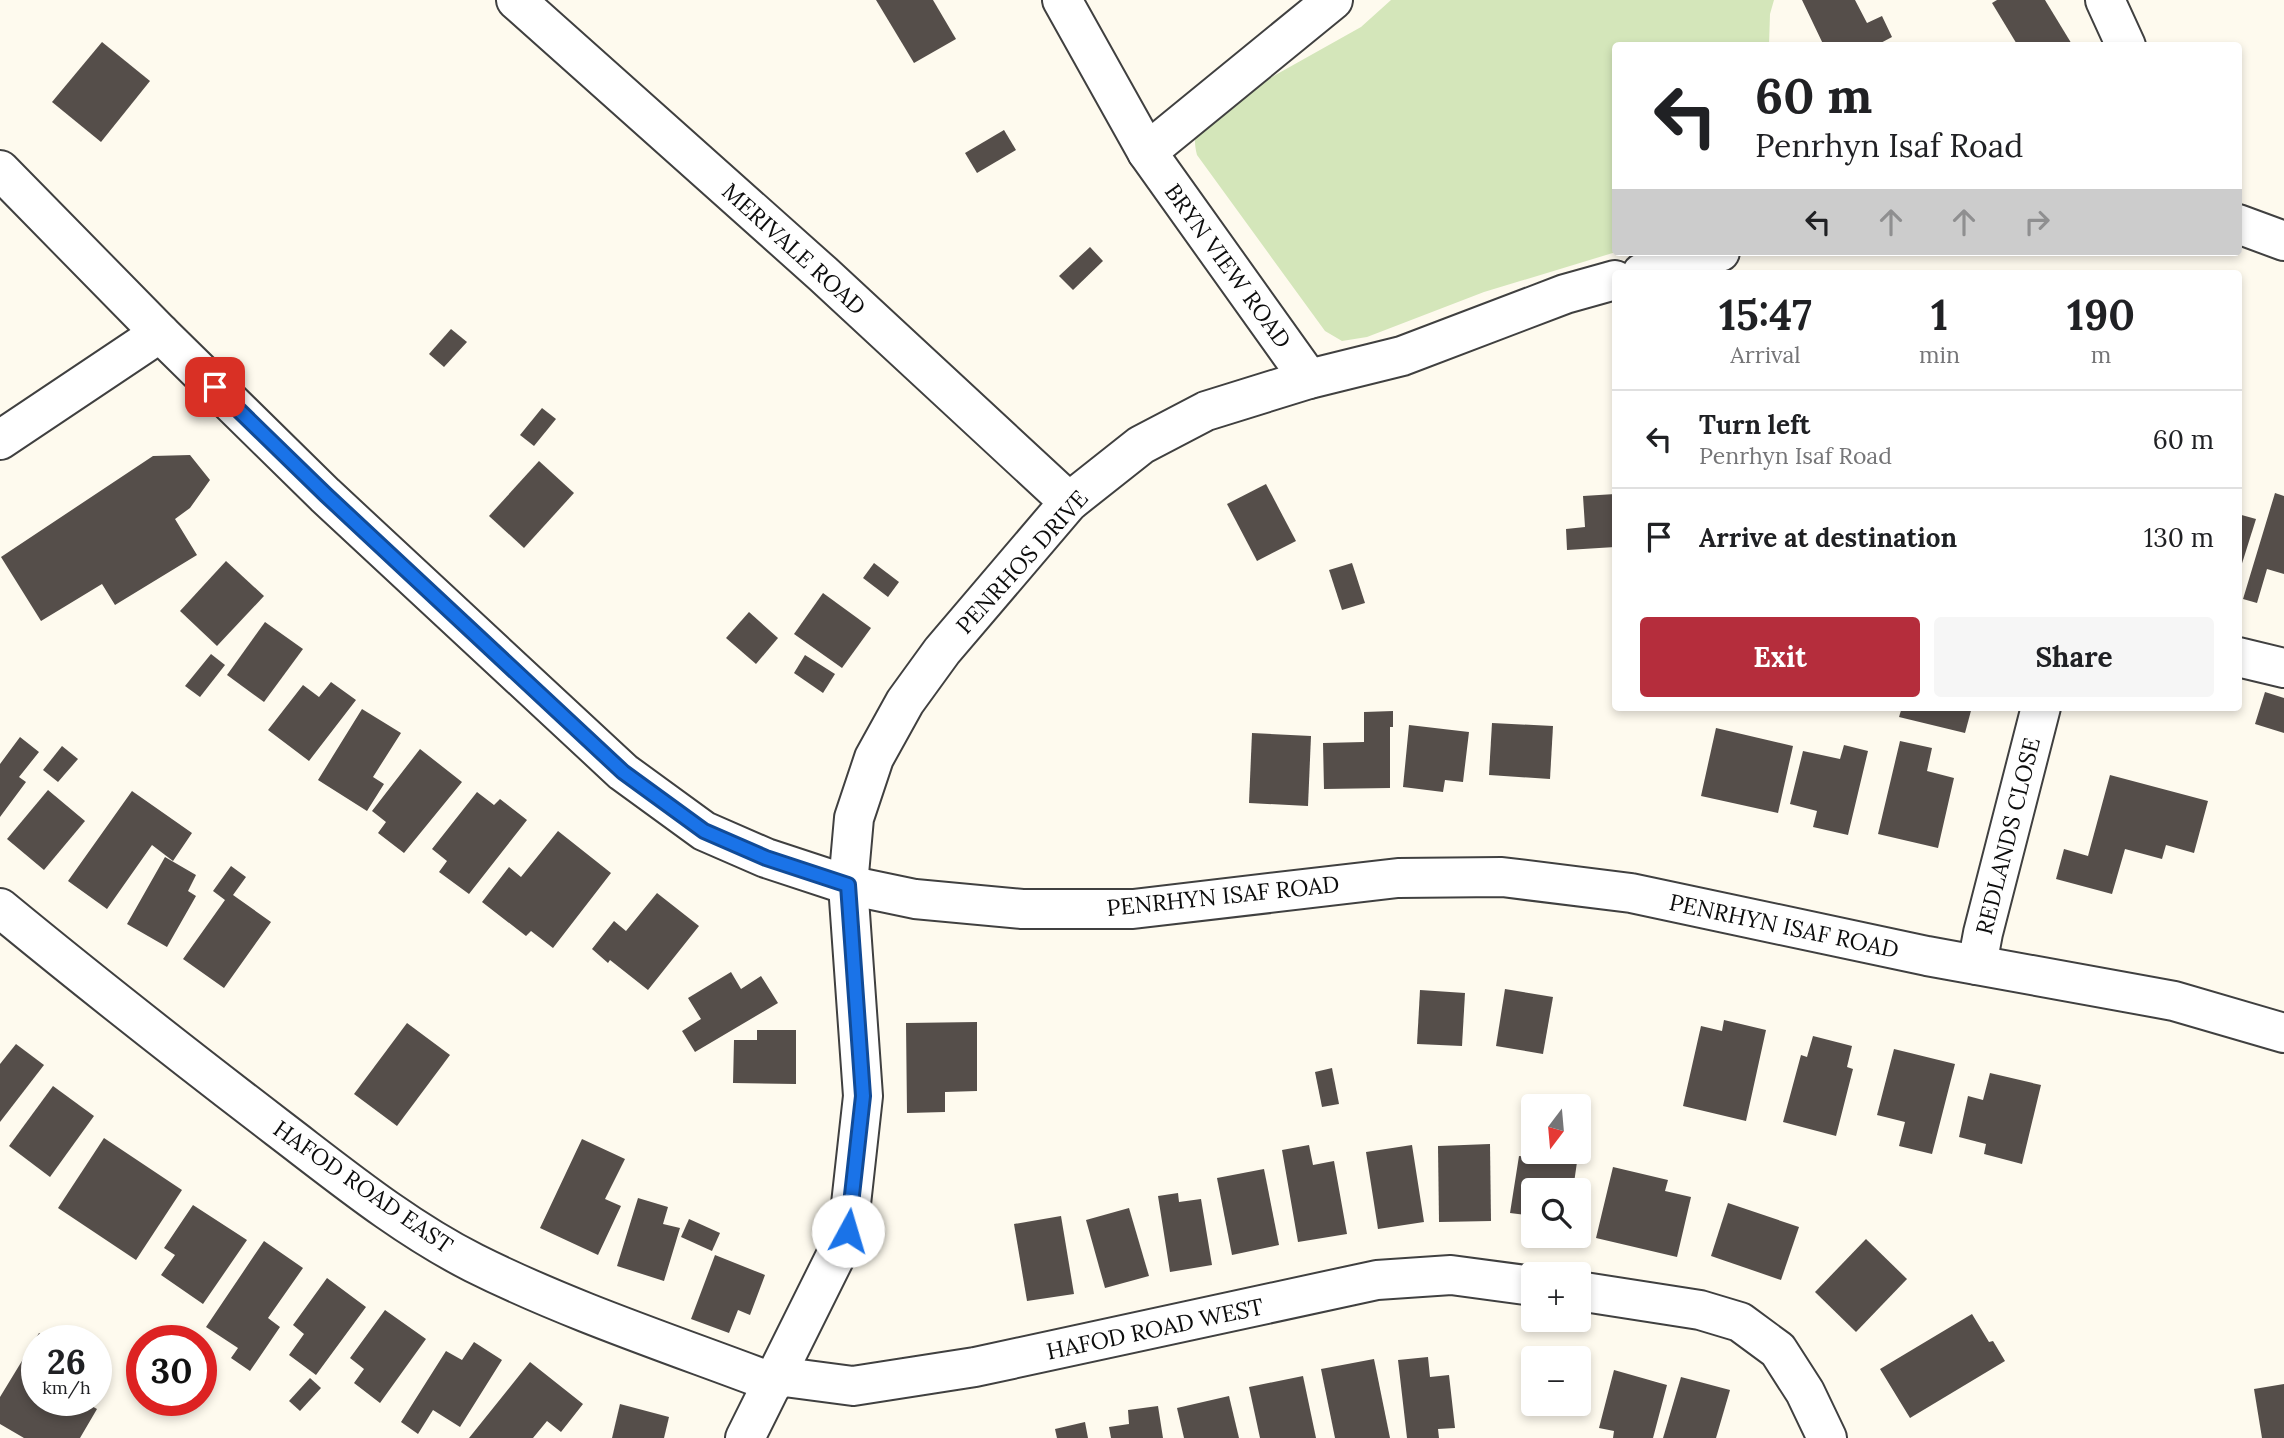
<!DOCTYPE html>
<meta charset="utf-8">
<style>
:root{--surface:#fff;--page:#f6f6f6;--text:#202124;--muted:#757577;--line:#e0e0e0;--accent:#b52d3c}
body{margin:0;font-family:Lora,serif;background:var(--page);color:var(--text);height:100vh;display:flex;flex-direction:column;font-size:26px;white-space:nowrap}
*{box-sizing:border-box;margin:0}
p{font-size:23px;color:var(--muted)}
.icon{flex:none;width:38px;height:38px;fill:none;stroke:currentColor;stroke-width:2;stroke-linecap:round;stroke-linejoin:round}
.map{position:relative;flex:1;overflow:hidden}
.sheet{position:absolute;left:1612px;top:270px;width:630px;height:441px;display:flex;flex-direction:column;background:var(--surface);border-radius:7px;box-shadow:0 4px 10px #0003}
.sheet>*{flex:none}
.guide{position:absolute;left:1612px;top:42px;width:630px;height:214px;border-radius:7px;box-shadow:0 4px 10px #0003;background:#fff;color:var(--text);overflow:hidden}
.needle{width:46px;rotate:196deg}
.fabs{position:absolute;left:1521px;top:1094px;display:grid;gap:14px}
.fabs a{display:grid;place-items:center;width:70px;height:70px;border-radius:7px;background:var(--surface);box-shadow:0 4px 10px #0003;font-size:35px}
.speed{position:absolute;left:21px;top:1325px;display:flex;gap:14px;font-size:35px;font-weight:700;text-align:center}
.speed>*{display:grid;place-content:center;width:91px;height:91px;border-radius:50%;background:var(--surface);box-shadow:0 4px 10px #0003;line-height:1}
.speed small{font-size:18px;font-weight:400}
.speed .limit{border:10px solid #d22;background:#fff;color:#111}
.pin{position:absolute;display:grid;place-items:center;width:60px;height:60px;color:#fff;margin:-30px;border-radius:14px;box-shadow:0 4px 10px #0006}
.me{position:absolute;width:77px;margin:-38px;rotate:6deg;stroke-linejoin:round;filter:drop-shadow(0 0 5px #0008)}
.turn{display:flex;align-items:center;gap:24px;height:147px;padding:0 28px;font-size:32px}
.turn .icon{width:91px;height:91px;stroke-width:2.5}
.turn b{display:block;font-size:49px;line-height:60px}
.lanes{display:flex;align-items:center;height:66px;padding:0 28px;background:#0003;justify-content:center;gap:35px;direction:ltr}
.lanes .off{opacity:.35}
.eta{display:flex;justify-content:space-evenly;align-items:center;height:119px;text-align:center}
.eta b{font-size:42px;font-weight:700;line-height:49px}
.action{display:flex;gap:14px;margin-top:auto;padding:14px 28px}
.action a{flex:1;height:80px;border-radius:7px;background:var(--accent);color:#fff;font-size:28px;font-weight:700;line-height:80px;text-align:center}
.action a+a{background:var(--page);color:var(--text)}
ul{padding:0;list-style:none}
li{display:flex;align-items:center;gap:21px;height:98px;padding:0 28px;border-top:2px solid var(--line)}
li div{flex:1}
li b{display:block;font-size:26px}
li em{font-style:normal}
.map>svg:first-child{display:block}
</style>
<div class="map">
<svg width="2284" height="1438" viewBox="0 0 2284 1438">
<rect width="100%" height="100%" fill="#fefaee"/>
<path fill="#d4e6ba" d="M 1391,0 L 1774,0 L 1770,14 L 1769,45 L 1615,46 L 1616,252 L 1484,292 L 1367,337 L 1342,341 L 1325,331 L 1197,155 C 1191,132 1199,124 1215,109 L 1361,27 Z"/>
<g fill="#554e4a">
<path d="M 876,0 L 933,0 L 956,39 L 914,63 Z"/>
<path d="M 1802,0 L 1855,0 L 1867,23 L 1882,16 L 1892,37 L 1875,46 L 1824,46 Z"/>
<path d="M 1997,0 L 2045,0 L 2073,46 L 2018,46 L 1992,3 Z"/>
<path d="M 102,42 L 150,81 L 101,142 L 52,102 Z"/>
<path d="M 1004,130 L 1016,150 L 977,173 L 965,153 Z"/>
<path d="M 1090,247 L 1103,261 L 1073,290 L 1059,276 Z"/>
<path d="M 451,329 L 467,342 L 444,367 L 429,354 Z"/>
<path d="M 542,408 L 556,419 L 534,446 L 520,435 Z"/>
<path d="M 190,455 L 210,480 L 190,508 L 175,519 L 197,555 L 115,605 L 102,584 L 41,621 L 1,557 L 153,456 Z"/>
<path d="M 539,461 L 574,493 L 524,548 L 489,516 Z"/>
<path d="M 1266,484 L 1296,541 L 1257,561 L 1227,504 Z"/>
<path d="M 2275,493 L 2284,496 L 2284,574 L 2267,569 L 2257,603 L 2243,599 Z"/>
<path d="M 1615,494 L 1615,547 L 1567,550 L 1566,529 L 1585,527 L 1583,496 Z"/>
<path d="M 2238,514 L 2256,519 L 2239,573 L 2238,573 Z"/>
<path d="M 226,561 L 264,596 L 217,646 L 180,611 Z"/>
<path d="M 874,563 L 899,582 L 888,597 L 863,578 Z"/>
<path d="M 1352,563 L 1365,603 L 1342,610 L 1329,570 Z"/>
<path d="M 823,593 L 871,628 L 842,668 L 794,634 Z"/>
<path d="M 749,612 L 778,638 L 756,664 L 726,638 Z"/>
<path d="M 265,622 L 303,649 L 264,702 L 227,675 Z"/>
<path d="M 211,654 L 225,665 L 200,697 L 185,686 Z"/>
<path d="M 805,655 L 835,674 L 823,693 L 794,673 Z"/>
<path d="M 331,682 L 356,700 L 309,761 L 268,730 L 303,685 L 319,697 Z"/>
<path d="M 2265,692 L 2284,698 L 2284,733 L 2255,724 Z"/>
<path d="M 1902,707 L 1972,707 L 1965,733 L 1899,717 Z"/>
<path d="M 362,709 L 401,733 L 373,777 L 384,784 L 367,811 L 318,780 Z"/>
<path d="M 1393,711 L 1393,727 L 1390,727 L 1390,788 L 1324,789 L 1323,743 L 1364,742 L 1364,712 Z"/>
<path d="M 1492,723 L 1553,726 L 1550,779 L 1489,775 Z"/>
<path d="M 1409,725 L 1469,732 L 1463,782 L 1445,780 L 1443,792 L 1403,787 Z"/>
<path d="M 1716,728 L 1793,746 L 1778,813 L 1701,796 Z"/>
<path d="M 1252,733 L 1311,736 L 1308,806 L 1249,803 Z"/>
<path d="M 20,737 L 39,752 L 19,777 L 26,782 L 0,817 L 0,764 Z"/>
<path d="M 1900,741 L 1932,748 L 1927,771 L 1954,778 L 1938,848 L 1878,834 Z"/>
<path d="M 1844,745 L 1868,751 L 1848,835 L 1813,827 L 1817,811 L 1790,804 L 1803,751 L 1840,759 Z"/>
<path d="M 62,746 L 78,759 L 58,782 L 43,770 Z"/>
<path d="M 420,749 L 462,782 L 404,853 L 378,833 L 386,822 L 372,811 Z"/>
<path d="M 2110,775 L 2208,801 L 2194,853 L 2166,845 L 2162,859 L 2125,849 L 2112,894 L 2056,879 L 2064,849 L 2088,856 Z"/>
<path d="M 48,790 L 85,821 L 44,870 L 7,839 Z"/>
<path d="M 132,791 L 192,833 L 173,861 L 152,845 L 107,909 L 68,881 Z"/>
<path d="M 477,792 L 494,805 L 500,799 L 527,820 L 469,894 L 439,872 L 447,861 L 432,849 Z"/>
<path d="M 558,831 L 611,873 L 553,948 L 531,931 L 526,936 L 482,902 L 509,867 L 521,877 Z"/>
<path d="M 165,857 L 196,875 L 188,891 L 196,896 L 167,947 L 127,924 Z"/>
<path d="M 231,866 L 246,877 L 233,895 L 271,922 L 224,988 L 183,959 L 225,900 L 213,891 Z"/>
<path d="M 657,893 L 699,926 L 648,990 L 610,960 L 608,963 L 592,949 L 614,921 L 626,931 Z"/>
<path d="M 731,972 L 741,989 L 761,976 L 778,1003 L 695,1052 L 682,1031 L 701,1019 L 688,998 Z"/>
<path d="M 1505,989 L 1553,997 L 1543,1054 L 1496,1046 Z"/>
<path d="M 1420,990 L 1465,993 L 1462,1046 L 1417,1044 Z"/>
<path d="M 1724,1020 L 1766,1030 L 1746,1121 L 1683,1106 L 1701,1026 L 1722,1031 Z"/>
<path d="M 977,1022 L 977,1091 L 945,1092 L 945,1112 L 907,1113 L 906,1023 Z"/>
<path d="M 407,1023 L 450,1055 L 397,1126 L 354,1094 Z"/>
<path d="M 757,1030 L 796,1030 L 796,1084 L 733,1083 L 734,1040 L 757,1040 Z"/>
<path d="M 1813,1036 L 1852,1046 L 1847,1067 L 1853,1069 L 1836,1136 L 1783,1122 L 1801,1055 L 1807,1057 Z"/>
<path d="M 16,1044 L 44,1065 L 0,1122 L 0,1064 Z"/>
<path d="M 1894,1049 L 1955,1064 L 1932,1154 L 1899,1146 L 1905,1122 L 1877,1115 Z"/>
<path d="M 1332,1068 L 1339,1104 L 1322,1107 L 1315,1072 Z"/>
<path d="M 1990,1073 L 2041,1085 L 2022,1164 L 1984,1154 L 1986,1144 L 1959,1137 L 1968,1096 L 1983,1100 Z"/>
<path d="M 53,1086 L 94,1116 L 50,1177 L 9,1146 Z"/>
<path d="M 104,1138 L 182,1190 L 136,1260 L 58,1208 Z"/>
<path d="M 582,1139 L 625,1159 L 605,1199 L 621,1206 L 598,1255 L 540,1228 Z"/>
<path d="M 1490,1144 L 1491,1221 L 1439,1222 L 1438,1146 Z"/>
<path d="M 1309,1145 L 1313,1165 L 1334,1161 L 1347,1234 L 1298,1242 L 1282,1150 Z"/>
<path d="M 1412,1145 L 1424,1222 L 1378,1229 L 1366,1152 Z"/>
<path d="M 1537,1152 L 1578,1155 L 1573,1190 L 1533,1190 L 1533,1216 L 1510,1213 L 1519,1156 L 1536,1158 Z"/>
<path d="M 1613,1167 L 1668,1180 L 1665,1191 L 1691,1197 L 1677,1257 L 1596,1238 Z"/>
<path d="M 1264,1169 L 1279,1245 L 1232,1255 L 1217,1178 Z"/>
<path d="M 1178,1193 L 1179,1202 L 1201,1199 L 1212,1265 L 1170,1272 L 1158,1196 Z"/>
<path d="M 638,1198 L 668,1207 L 663,1224 L 680,1228 L 664,1281 L 617,1266 Z"/>
<path d="M 1728,1203 L 1799,1227 L 1781,1280 L 1711,1256 Z"/>
<path d="M 193,1205 L 247,1240 L 203,1304 L 161,1275 L 175,1255 L 164,1248 Z"/>
<path d="M 1129,1208 L 1149,1276 L 1105,1288 L 1086,1220 Z"/>
<path d="M 1061,1216 L 1074,1294 L 1027,1301 L 1014,1224 Z"/>
<path d="M 689,1219 L 720,1233 L 712,1251 L 681,1237 Z"/>
<path d="M 1866,1239 L 1907,1279 L 1856,1332 L 1815,1292 Z"/>
<path d="M 264,1241 L 303,1268 L 268,1318 L 280,1327 L 250,1371 L 231,1358 L 238,1348 L 206,1327 Z"/>
<path d="M 715,1255 L 765,1275 L 750,1315 L 738,1310 L 729,1333 L 691,1319 Z"/>
<path d="M 327,1278 L 366,1307 L 316,1375 L 289,1355 L 304,1334 L 293,1325 Z"/>
<path d="M 385,1310 L 426,1339 L 380,1403 L 354,1383 L 364,1369 L 350,1358 Z"/>
<path d="M 1972,1314 L 1989,1342 L 1993,1341 L 2005,1361 L 1910,1418 L 1880,1369 Z"/>
<path d="M 39,1333 L 51,1340 L 37,1340 L 37,1400 L 81,1400 L 97,1409 L 80,1438 L 24,1438 L 0,1424 L 0,1397 Z"/>
<path d="M 474,1342 L 502,1360 L 460,1427 L 433,1410 L 418,1434 L 401,1422 L 446,1351 L 462,1360 Z"/>
<path d="M 1428,1357 L 1430,1377 L 1449,1375 L 1455,1428 L 1438,1429 L 1439,1438 L 1407,1438 L 1398,1360 Z"/>
<path d="M 1374,1359 L 1390,1438 L 1335,1438 L 1321,1369 Z"/>
<path d="M 530,1362 L 583,1404 L 561,1432 L 547,1421 L 533,1438 L 469,1438 Z"/>
<path d="M 1614,1370 L 1667,1385 L 1653,1438 L 1613,1438 L 1614,1431 L 1599,1428 Z"/>
<path d="M 1303,1376 L 1316,1438 L 1260,1438 L 1249,1387 Z"/>
<path d="M 1681,1377 L 1730,1390 L 1716,1438 L 1663,1438 Z"/>
<path d="M 310,1378 L 321,1388 L 300,1411 L 289,1401 Z"/>
<path d="M 2284,1384 L 2284,1438 L 2262,1438 L 2254,1389 Z"/>
<path d="M 1229,1396 L 1239,1438 L 1184,1438 L 1177,1408 Z"/>
<path d="M 620,1404 L 669,1417 L 664,1438 L 612,1438 Z"/>
<path d="M 1158,1406 L 1163,1438 L 1111,1438 L 1109,1427 L 1129,1424 L 1128,1410 Z"/>
<path d="M 1085,1422 L 1088,1438 L 1057,1438 L 1055,1429 Z"/>
</g>
<g fill="none" stroke-linecap="round" stroke-linejoin="round">
<defs>
<g id="minor">
<path d="M 516,0 L 823,274 L 1069,502"/>
<path d="M 1062,0 L 1147,152 L 1309,379"/>
<path d="M 2105,0 L 2126,46"/>
<path d="M 1147,152 L 1333,0"/>
<path d="M 0,170 L 160,333 L 325,495 L 623,772 L 704,831 L 766,858 L 848,885 L 915,899 L 1022,909 L 1133,909 L 1398,878 L 1502,877 L 1631,893 L 1927,956 L 2174,1001 L 2284,1033"/>
<path d="M 2238,224 L 2284,241"/>
<path d="M 1642,273 L 1720,252"/>
<path d="M 0,440 L 160,333"/>
<path d="M 2238,657 L 2284,668"/>
<path d="M 0,908 C 91,983 184,1056 278,1128 C 341,1176 403,1227 474,1263 C 570,1311 674,1345 774,1383"/>
<path d="M 1977,965 L 1983,933 L 2041,707"/>
<path d="M 1578,1291 L 1700,1310 L 1740,1322 L 1778,1350 L 1805,1392 L 1827,1438"/>
<path d="M 777,1376 L 853,1386 L 975,1367 L 1377,1280 L 1451,1275 L 1533,1286"/>
<path d="M 745,1438 L 848,1231 L 863,1096 L 848,885 L 854,818 L 874,758 L 905,702 L 942,651 L 1069,502 L 1141,445 L 1206,411 L 1309,379 L 1402,356 L 1565,294 L 1615,280"/>
</g>
</defs>
<use href="#minor" stroke="#404040" stroke-width="42"/>
<use href="#minor" stroke="#fff" stroke-width="38"/>
</g>
<g fill="none" stroke-linecap="round" stroke-linejoin="round">
<defs>
<path id="route" d="M 215,387 L 326,495 L 623,772 L 704,831 L 766,858 L 848,885 L 863,1096 L 848,1231"/>
</defs>
<use href="#route" stroke="#114b97" stroke-width="18"/>
<use href="#route" stroke="#1a73e8" stroke-width="12"/>
</g>
<g text-anchor="middle" stroke-width="7" stroke-linejoin="round" paint-order="stroke">
<g font-size="23" fill="#0d0d0d" stroke="#fff">
<text transform="translate(794 249) rotate(42)" y="8">MERIVALE ROAD</text>
<text transform="translate(1228 266) rotate(54)" y="8">BRYN VIEW ROAD</text>
<text transform="translate(1022 562) rotate(-48)" y="8">PENRHOS DRIVE</text>
<text transform="translate(2008 836) rotate(-76)" y="8">REDLANDS CLOSE</text>
<text transform="translate(1223 896) rotate(-6)" y="8">PENRHYN ISAF ROAD</text>
<text transform="translate(1784 926) rotate(12)" y="8">PENRHYN ISAF ROAD</text>
<text transform="translate(363 1187) rotate(35)" y="8">HAFOD ROAD EAST</text>
<text transform="translate(1155 1329) rotate(-12)" y="8">HAFOD ROAD WEST</text>
</g>
</g>
</svg>
<div class="fabs">
<a><svg class="needle" viewBox="-14 -14 28 28"><path d="M0-13l5 13h-10z" fill="#e53935"/><path d="M0 13l5-13h-10z" fill="#757577"/></svg></a>
<a><svg class="icon" aria-label="search" viewBox="0 0 24 24"><circle cx="10" cy="10" r="6"/><path d="M15 15l6 6"/></svg></a>
<a>+</a>
<a>−</a>
</div>
<div class="speed"><div>26<small>km/h</small></div><div class="limit">30</div></div>
<div class="pin" style="left:215px;top:387px;background:#d93025"><svg class="icon" aria-label="arrive" viewBox="0 0 24 24"><path d="M6 21V4h12l-3 4 3 4H6"/></svg></div>
<svg class="me" style="left:848px;top:1231px" viewBox="-20 -20 40 40"><circle r="19" fill="#fff"/><path d="M0-13L10 11 0 6-10 11z" fill="#1a73e8"/></svg>
<div class="guide">
<div class="turn"><svg class="icon" aria-label="left" viewBox="0 0 24 24"><path d="M17 20v-9H6M10 6l-5 5 5 5"/></svg><div><b>60 m</b>Penrhyn Isaf Road</div></div>
<div class="lanes"><svg class="icon" aria-label="left" viewBox="0 0 24 24"><path d="M17 20v-9H6M10 6l-5 5 5 5"/></svg><svg class="icon off" aria-label="ahead" viewBox="0 0 24 24"><path d="M12 20V5M6 11l6-6 6 6"/></svg><svg class="icon off" aria-label="ahead" viewBox="0 0 24 24"><path d="M12 20V5M6 11l6-6 6 6"/></svg><svg class="icon off" aria-label="right" viewBox="0 0 24 24"><path d="M7 20v-9h11M14 6l5 5-5 5"/></svg></div>
</div>
<section class="sheet">
<div class="eta">
<div><b>15:47</b><p>Arrival</p></div>
<div><b>1</b><p>min</p></div>
<div><b>190</b><p>m</p></div>
</div>
<ul>
<li><svg class="icon" aria-label="left" viewBox="0 0 24 24"><path d="M17 20v-9H6M10 6l-5 5 5 5"/></svg><div><b>Turn left</b><p>Penrhyn Isaf Road</p></div><em>60 m</em></li>
<li><svg class="icon" aria-label="arrive" viewBox="0 0 24 24"><path d="M6 21V4h12l-3 4 3 4H6"/></svg><div><b>Arrive at destination</b></div><em>130 m</em></li>
</ul>
<div class="action"><a>Exit</a><a>Share</a></div>
</section>
</div>
